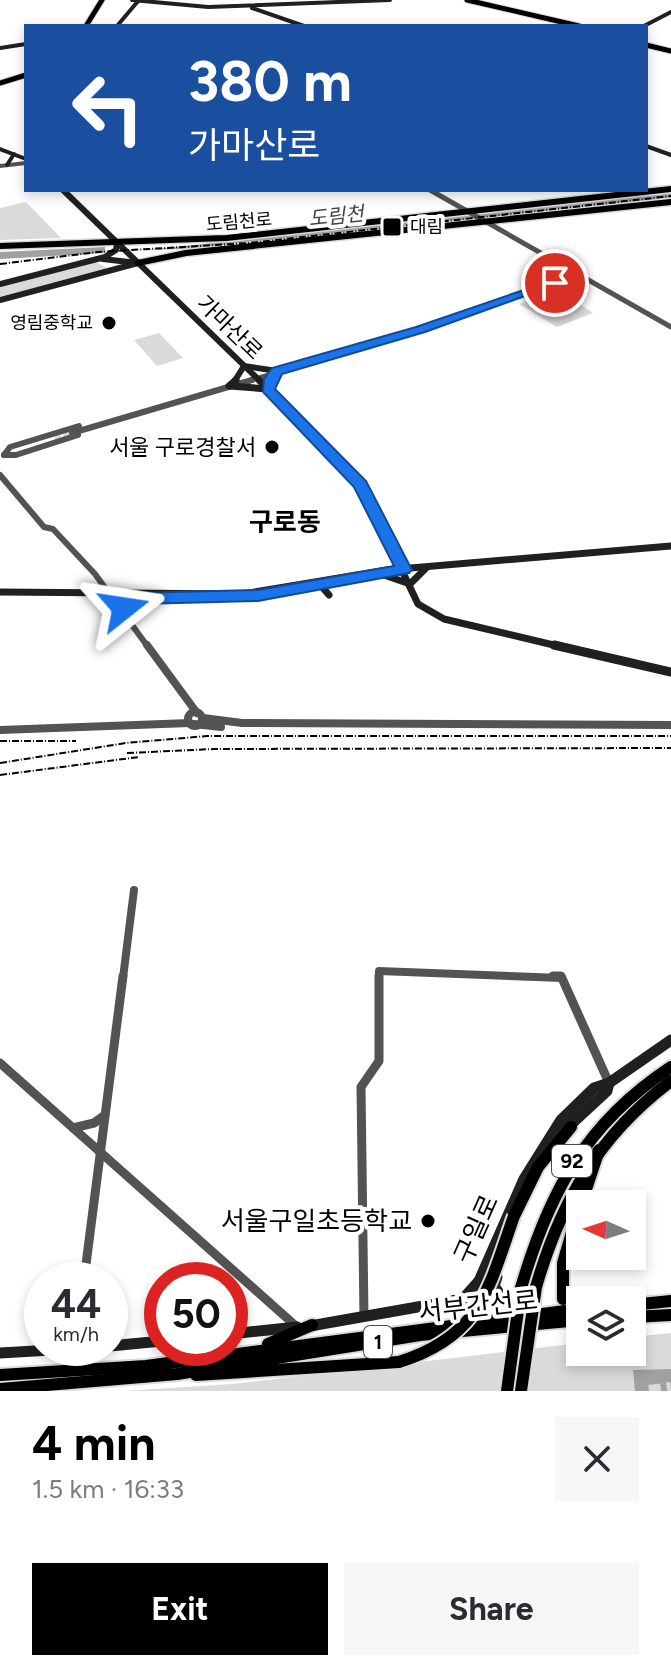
<!DOCTYPE html>
<meta charset="utf-8">
<style>
:root{--surface:#fff;--page:#f7f7f7;--text:#2b2b33;--muted:#7c7c81;--accent:#000}
body{margin:0;font-family:Figtree,"Noto Sans KR",sans-serif;background:var(--page);color:var(--text);height:100vh;display:flex;flex-direction:column;font-size:30px;white-space:nowrap}
*{box-sizing:border-box;margin:0}
p{font-size:26px;color:var(--muted)}
.icon{flex:none;width:44px;height:44px;fill:none;stroke:currentColor;stroke-width:2;stroke-linecap:round;stroke-linejoin:round}
.map{position:relative;height:1391px;overflow:hidden}
.details{display:flex;flex-direction:column;background:var(--surface);flex:1}
.details>*{flex:none}
.top-card{position:absolute;left:24px;top:24px;width:624px;height:168px;border-radius:0px;box-shadow:0 4px 12px #0003;background:#1a4fa0;color:#fff;overflow:hidden}
.needle{width:52px;rotate:273deg}
.fabs{position:absolute;left:566px;top:1190px;display:grid;gap:16px}
.fabs a{display:grid;place-items:center;width:80px;height:80px;border-radius:0px;background:var(--surface);box-shadow:0 4px 12px #0003;font-size:40px}
.speed{position:absolute;left:24px;top:1262px;display:flex;gap:16px;font-size:40px;font-weight:700;text-align:center}
.speed>*{display:grid;place-content:center;width:104px;height:104px;border-radius:50%;background:var(--surface);box-shadow:0 4px 12px #0003;line-height:1}
.speed small{font-size:20px;font-weight:400}
.speed .limit{border:12px solid #d22;background:#fff;color:#111}
.pin{position:absolute;display:grid;place-items:center;width:68px;height:68px;color:#fff;margin:-34px;border:4px solid #fff;border-radius:50%;box-shadow:0 2px 8px #0007}
.me{position:absolute;width:88px;margin:-44px;rotate:75deg;stroke-linejoin:round;filter:drop-shadow(0 0 6px #0008)}
.turn{display:flex;align-items:center;gap:28px;height:168px;padding:0 32px;font-size:36px}
.turn .icon{width:104px;height:104px;stroke-width:2.5}
.turn b{display:block;font-size:56px;line-height:68px}
.round{display:grid;place-items:center;flex:none;width:84px;height:84px;border-radius:0px;background:var(--page)}
.summary{display:flex;align-items:center;justify-content:space-between;height:136px;padding:0 32px}
h1{font-size:48px;font-weight:700;line-height:60px;color:var(--accent)}
.primary-button{display:flex;gap:16px;margin-top:auto;padding:16px 32px}
.primary-button a{flex:1;height:92px;border-radius:0px;background:var(--accent);color:#fff;font-size:32px;font-weight:700;line-height:92px;text-align:center}
.primary-button a+a{background:var(--page);color:var(--text)}
.map>svg:first-child{display:block}
</style>
<div class="map">
<svg width="671" height="1391" viewBox="0 0 671 1391">
<rect width="100%" height="100%" fill="#fff"/>
<g fill="#dadada">
<path d="M 26,202 L 61,238 L 0,240 L 0,208 Z"/>
<path d="M 96,262 L 107,268 L 0,297 L 0,286 Z"/>
<path d="M 548,294 L 581,305 L 593,313 L 557,327 L 519,304 Z"/>
<path d="M 159,333 L 183,358 L 157,366 L 134,340 Z"/>
<path d="M 671,1333 L 671,1391 L 124,1391 L 232,1384 L 580,1343 L 580,1352 L 632,1352 L 632,1337 Z"/>
</g>
<g fill="#a1a1a1">
<path d="M 671,193 L 671,198 L 650,201 L 214,248 L 148,250 Z"/>
<path d="M 105,247 L 105,253 L 0,259 L 0,252 Z"/>
<path d="M 671,1369 L 671,1391 L 635,1391 L 633,1370 Z"/>
</g>
<g fill="none" stroke-linecap="round" stroke-linejoin="round">
<path stroke="#d9d9d9" stroke-width="6" stroke-dasharray="6 3" stroke-linecap="butt" d="M 55,438 L 72,433"/>
<path stroke="#d9d9d9" stroke-width="12" stroke-dasharray="12 6" stroke-linecap="butt" d="M 649,1391 L 671,1388"/>
<defs>
<g id="primary-far2">
<path d="M 467,0 L 579,26"/>
<path d="M 86,26 L 102,0"/>
<path d="M 646,45 L 671,51"/>
<path d="M 0,83 L 26,75"/>
</g>
<g id="primary-far1">
<path d="M 0,246 L 226,238 L 671,189"/>
<path d="M 138,263 L 186,253 L 671,202"/>
</g>
<g id="primary">
<path d="M 581,1204 L 599,1150"/>
<path d="M 514,1216 L 538,1167 L 571,1127"/>
<path d="M 536,1287 C 561,1201 599,1135 671,1081"/>
<path d="M 521,1288 C 549,1192 586,1123 671,1067"/>
<path d="M 563,1299 L 563,1263 L 580,1205"/>
<path d="M 632,1305 L 671,1301"/>
<path d="M 632,1317 L 671,1315"/>
<path d="M 268,1344 L 312,1325"/>
<path d="M 0,1375 L 146,1366 L 580,1309"/>
<path d="M 196,1375 L 399,1362"/>
<path d="M 0,1389 L 177,1374 L 420,1335 L 580,1320"/>
</g>
</defs>
<use href="#primary-far2" stroke="#dbdbdb" stroke-width="7"/>
<use href="#primary-far1" stroke="#dbdbdb" stroke-width="9"/>
<use href="#primary" stroke="#dbdbdb" stroke-width="16"/>
<path stroke="#535353" stroke-width="4" d="M 0,166 L 26,163"/>
<g stroke="#535353" stroke-width="5">
<path d="M 430,190 L 671,327"/>
<path d="M 245,382 L 421,330 L 578,275"/>
</g>
<g stroke="#535353" stroke-width="6">
<path d="M 72,433 L 252,380"/>
<path d="M 4,455 L 10,447 L 79,426"/>
<path d="M 4,455 L 16,455 L 78,435"/>
<path d="M 0,475 L 44,527 L 53,529 L 95,574 L 148,647"/>
</g>
<g stroke="#535353" stroke-width="8">
<path d="M 147,645 L 197,713"/>
<circle cx="195" cy="719" r="7"/>
<path d="M 203,718 L 242,723 L 671,725"/>
<path d="M 194,724 L 221,727"/>
<path d="M 0,730 L 190,723"/>
<path d="M 123,978 L 134,890"/>
<path d="M 379,978 L 379,971 L 562,978"/>
</g>
<g stroke="#535353" stroke-width="9">
<path d="M 553,976 L 561,976 L 609,1083"/>
<path d="M 0,1063 L 297,1327"/>
<path d="M 73,1128 L 94,1123 L 105,1115"/>
<path d="M 84,1280 L 123,976"/>
<path d="M 364,1317 L 361,1087 L 379,1061 L 379,976"/>
</g>
<g stroke="#202020" stroke-width="4">
<path d="M 132,0 L 208,7 L 390,0"/>
<path d="M 252,8 L 304,26"/>
<path d="M 117,26 L 139,0"/>
<path d="M 644,26 L 671,12"/>
<path d="M 0,48 L 26,44"/>
<path d="M 646,146 L 671,155"/>
<path d="M 0,149 L 26,159"/>
<path d="M 7,165 L 14,154"/>
</g>
<g stroke="#202020" stroke-width="6">
<path d="M 63,190 L 261,382"/>
<path d="M 103,259 L 137,263"/>
<path d="M 0,284 L 105,257 L 116,250 L 117,243"/>
<path d="M 0,300 L 138,263"/>
<path d="M 234,382 L 244,366 L 277,371"/>
<path d="M 272,382 L 277,371"/>
</g>
<g stroke="#202020" stroke-width="7">
<path d="M 259,380 L 361,485 L 418,604 L 444,619 L 562,647"/>
<path d="M 229,386 L 236,380"/>
<path d="M 230,386 L 268,389 L 273,380"/>
<path d="M 381,574 L 410,584 L 426,568"/>
<path d="M 329,584 L 323,588 L 329,595"/>
<path d="M 0,592 L 243,594 L 387,570 L 671,546"/>
<path d="M 124,612 L 133,598"/>
</g>
<path stroke="#202020" stroke-width="9" d="M 554,645 L 671,672"/>
<g stroke="#202020" stroke-width="11">
<path d="M 567,1128 L 607,1091 L 609,1083"/>
<path d="M 497,1277 L 494,1286 L 503,1299"/>
<path d="M 310,1326 L 463,1299 L 479,1281 L 524,1179 L 561,1120 L 594,1088 L 609,1083 L 671,1040"/>
<path d="M 230,1334 L 297,1327"/>
<path d="M 110,1346 L 162,1341"/>
<path d="M 0,1353 L 86,1348"/>
</g>
<use href="#primary-far2" stroke="#000" stroke-width="5"/>
<use href="#primary-far1" stroke="#000" stroke-width="6"/>
<use href="#primary" stroke="#000" stroke-width="12"/>
<g stroke="#000" stroke-width="2" stroke-dasharray="7 2 1 2" stroke-linecap="butt">
<path d="M 0,264 L 98,252 L 249,243 L 671,196"/>
<path d="M 0,741 L 76,741"/>
<path d="M 127,753 L 214,749 L 671,748"/>
<path d="M 0,763 L 126,743 L 207,736 L 671,736"/>
<path d="M 0,775 L 139,757"/>
</g>
<defs>
<g id="primary-bridge">
<path d="M 399,1362 C 481,1336 488,1290 514,1216"/>
<path d="M 507,1391 L 521,1288"/>
<path d="M 521,1391 L 536,1287"/>
</g>
</defs>
<use href="#primary-bridge" stroke="#dbdbdb" stroke-width="16" stroke-linecap="butt"/>
<use href="#primary-bridge" stroke="#000" stroke-width="12"/>
</g>
<path fill="#1a73e8" stroke="#114b97" stroke-width="2" d="M 550,281 L 561,283 L 425,332 L 282,374 L 275,389 L 366,481 L 412,570 L 409,573 L 258,601 L 138,604 L 130,612 L 118,612 L 118,604 L 133,593 L 258,590 L 394,566 L 354,487 L 263,392 L 264,379 L 272,368 L 416,327 Z"/>
<g fill="#000" stroke="#fff" stroke-width="3">
<rect x="382" y="217" width="20" height="20" rx="4"/>
<circle cx="109" cy="323" r="8"/>
<circle cx="272" cy="447" r="8"/>
<circle cx="428" cy="1221" r="8"/>
</g>
<g text-anchor="middle" stroke-width="8" stroke-linejoin="round" paint-order="stroke">
<g font-size="18" fill="#000" stroke="#fff">
<text transform="translate(239 222) rotate(-5)" y="6">도림천로</text>
</g>
<g font-size="18" fill="#000" stroke="#fff" text-anchor="start">
<text x="410" y="233">대림</text>
<text x="93" y="329" text-anchor="end">영림중학교</text>
</g>
<g font-size="20" font-style="italic" fill="#424242" stroke="#fff">
<text transform="translate(336 216) rotate(-6)" y="7">도림천</text>
</g>
<g fill="#fff" stroke="#4c4c4c" stroke-width="2">
<rect x="552" y="1145" width="40" height="32" rx="6"/>
<rect x="364" y="1326" width="28" height="32" rx="6"/>
</g>
<g font-size="20" font-weight="bold" fill="#000">
<text x="572" y="1168">92</text>
<text x="378" y="1349">1</text>
</g>
<g font-size="22" fill="#000" stroke="#fff">
<text transform="translate(230 327) rotate(44)" y="8">가마산로</text>
</g>
<g font-size="22" fill="#000" stroke="#fff" text-anchor="end">
<text x="256" y="455">서울 구로경찰서</text>
</g>
<g font-size="26" font-weight="bold" fill="#000" stroke="#fff">
<text x="285" y="531">구로동</text>
</g>
<g font-size="26" fill="#000" stroke="#fff" text-anchor="end">
<text x="412" y="1230">서울구일초등학교</text>
</g>
<g font-size="26" fill="#000" stroke="#fff">
<text transform="translate(476 1229) rotate(-66)" y="9">구일로</text>
<text transform="translate(478 1306) rotate(-6)" y="9">서부간선로</text>
</g>
</g>
</svg>
<div class="fabs">
<a><svg class="needle" viewBox="-14 -14 28 28"><path d="M0-13l5 13h-10z" fill="#e53935"/><path d="M0 13l5-13h-10z" fill="#7c7c81"/></svg></a>
<a><svg class="icon" aria-label="layers" viewBox="0 0 24 24"><path d="M12 4l9 5-9 5-9-5zM3 14l9 5 9-5"/></svg></a>
</div>
<div class="speed"><div>44<small>km/h</small></div><div class="limit">50</div></div>
<div class="pin" style="left:555px;top:283px;background:#d93025"><svg class="icon" aria-label="arrive" viewBox="0 0 24 24"><path d="M6 21V4h12l-3 4 3 4H6"/></svg></div>
<svg class="me" style="left:124px;top:608px" viewBox="-20 -20 40 40"><path d="M0-17L14 15 0 8-14 15z" fill="#1a73e8" stroke="#fff" stroke-width="4"/></svg>
<div class="top-card">
<div class="turn"><svg class="icon" aria-label="left" viewBox="0 0 24 24"><path d="M17 20v-9H6M10 6l-5 5 5 5"/></svg><div><b>380 m</b>가마산로</div></div>
</div>
</div>
<section class="details">
<div class="summary"><div><h1>4 min</h1><p>1.5 km · 16:33</p></div><a class="round"><svg class="icon" aria-label="close" viewBox="0 0 24 24"><path d="M6 6l12 12M18 6L6 18"/></svg></a></div>
<div class="primary-button"><a>Exit</a><a>Share</a></div>
</section>
